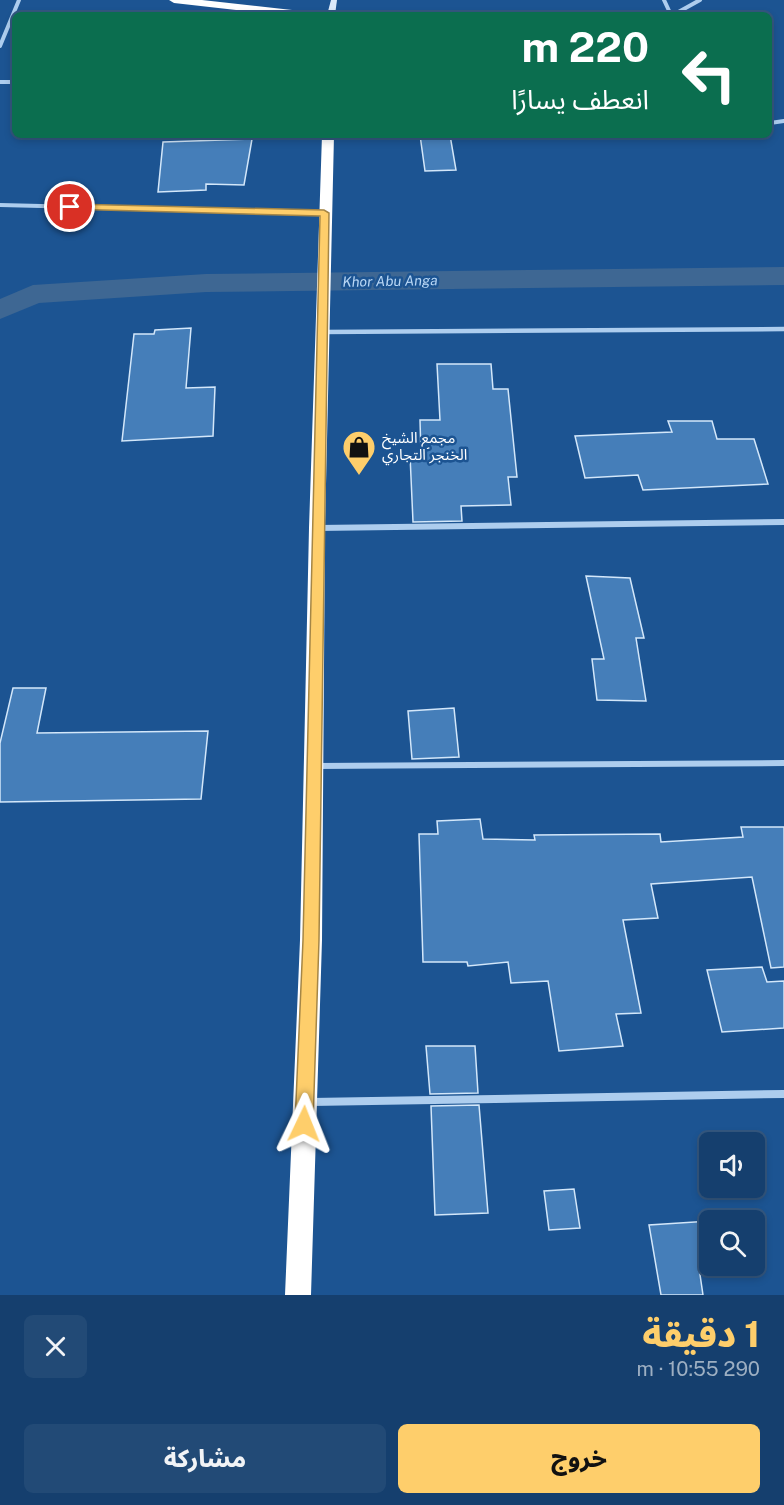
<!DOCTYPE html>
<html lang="ar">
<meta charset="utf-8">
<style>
:root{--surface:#153f6e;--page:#224a76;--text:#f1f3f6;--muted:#9dafc2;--line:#345881;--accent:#fece6b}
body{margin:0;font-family:"Public Sans","Noto Sans Arabic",sans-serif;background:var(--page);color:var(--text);direction:rtl;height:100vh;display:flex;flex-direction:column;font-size:22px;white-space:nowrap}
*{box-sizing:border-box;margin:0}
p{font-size:20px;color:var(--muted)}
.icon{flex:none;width:33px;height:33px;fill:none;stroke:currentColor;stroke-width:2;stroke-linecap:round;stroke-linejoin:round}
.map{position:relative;height:1295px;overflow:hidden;direction:ltr}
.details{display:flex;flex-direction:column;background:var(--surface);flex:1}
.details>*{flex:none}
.top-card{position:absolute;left:12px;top:12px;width:760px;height:126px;border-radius:9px;box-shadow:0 3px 9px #0003,0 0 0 2px var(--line);direction:rtl;background:#0b6e4f;color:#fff;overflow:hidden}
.buttons{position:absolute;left:699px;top:1132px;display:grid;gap:12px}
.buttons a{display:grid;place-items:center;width:66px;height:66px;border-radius:9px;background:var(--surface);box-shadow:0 3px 9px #0003,0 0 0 2px var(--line);font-size:30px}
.pin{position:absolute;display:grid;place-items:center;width:51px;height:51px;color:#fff;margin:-26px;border:3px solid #fff;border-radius:50%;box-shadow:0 2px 6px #0007}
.me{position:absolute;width:66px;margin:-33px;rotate:2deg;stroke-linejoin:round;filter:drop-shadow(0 0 4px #0008)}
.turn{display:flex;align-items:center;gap:21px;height:126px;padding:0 24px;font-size:27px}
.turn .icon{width:78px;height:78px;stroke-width:2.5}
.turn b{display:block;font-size:42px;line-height:51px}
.round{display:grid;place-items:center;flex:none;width:63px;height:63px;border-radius:9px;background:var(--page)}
.summary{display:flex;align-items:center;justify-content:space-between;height:102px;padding:0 24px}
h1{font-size:36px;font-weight:800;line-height:45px;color:var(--accent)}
.primary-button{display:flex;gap:12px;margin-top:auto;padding:12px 24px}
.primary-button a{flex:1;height:69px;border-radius:9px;background:var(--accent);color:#111;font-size:24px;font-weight:800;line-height:69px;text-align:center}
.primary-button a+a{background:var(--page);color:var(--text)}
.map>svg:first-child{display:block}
</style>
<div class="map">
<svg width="784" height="1295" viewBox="0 0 784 1295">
<rect width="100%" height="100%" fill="#1c5492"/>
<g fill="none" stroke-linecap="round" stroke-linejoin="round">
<path fill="#3e6793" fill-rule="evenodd" d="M 784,267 L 784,285 L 206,292 L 39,303 L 0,319 L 0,299 L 33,285 L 206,274 Z"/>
</g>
<g fill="#457eb9" stroke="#d3e7fa" stroke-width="1.5">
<path d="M 420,135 L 450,135 L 456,170 L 425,171 Z"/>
<path d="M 252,139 L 244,185 L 206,184 L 206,190 L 158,192 L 163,142 Z"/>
<path d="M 191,328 L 186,388 L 215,387 L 213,436 L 122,441 L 134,334 L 154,334 L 155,330 Z"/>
<path d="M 437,364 L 491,364 L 493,389 L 508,389 L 517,477 L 508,477 L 511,505 L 461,506 L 462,521 L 413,522 L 410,455 L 421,455 L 420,420 L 440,420 Z"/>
<path d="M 668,421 L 712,421 L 717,439 L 754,439 L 768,484 L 643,490 L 638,475 L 585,478 L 575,436 L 672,432 Z"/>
<path d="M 586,576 L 630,578 L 644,638 L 636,638 L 646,701 L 597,700 L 592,659 L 604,659 Z"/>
<path d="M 13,688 L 46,688 L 37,733 L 208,731 L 201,799 L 0,802 L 0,743 Z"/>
<path d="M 454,708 L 459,757 L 412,759 L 408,711 Z"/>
<path d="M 480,819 L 483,839 L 535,840 L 534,835 L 660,834 L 661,842 L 743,837 L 741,827 L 784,827 L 784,967 L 771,968 L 752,877 L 651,884 L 658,918 L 623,920 L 641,1013 L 616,1014 L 623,1046 L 559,1051 L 548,981 L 511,983 L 508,962 L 468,966 L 467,962 L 423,962 L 419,834 L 438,834 L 437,821 Z"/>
<path d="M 762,967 L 767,982 L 784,981 L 784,1028 L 722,1032 L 707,970 Z"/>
<path d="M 426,1046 L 475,1046 L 478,1093 L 430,1094 Z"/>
<path d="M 479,1105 L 488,1213 L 435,1215 L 431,1106 Z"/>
<path d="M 574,1189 L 580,1228 L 549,1230 L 544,1191 Z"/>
<path d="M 710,1221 L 710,1260 L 698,1261 L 703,1295 L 661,1295 L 649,1225 Z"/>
</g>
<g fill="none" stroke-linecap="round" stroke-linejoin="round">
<g stroke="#adcdee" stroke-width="4">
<path d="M 664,0 L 671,15"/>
<path d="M 673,15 L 700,0"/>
<path d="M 0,46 L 19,0"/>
<path d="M 0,82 L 15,82"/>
<path d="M 770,123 L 784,121"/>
<path d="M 0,205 L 324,213"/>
</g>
<path stroke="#adcdee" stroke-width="4.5" d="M 323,332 L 784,329"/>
<g stroke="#adcdee" stroke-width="6">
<path d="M 318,528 L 784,522"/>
<path d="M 316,766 L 784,763"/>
</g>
<path stroke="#adcdee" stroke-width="8" d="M 311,1102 L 784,1094"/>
<path fill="#dae9fa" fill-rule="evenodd" d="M 331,0 L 337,0 L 335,15 L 327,15 Z"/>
<g fill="#fff" fill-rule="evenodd">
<path d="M 169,0 L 202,0 L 310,12 L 315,15 L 281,15 L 174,3 Z"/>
<path d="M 322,135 L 334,135 L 325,528 L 322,940 L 311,1295 L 285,1295 L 300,940 L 309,528 Z"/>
</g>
</g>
<path fill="#fece6b" stroke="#a58646" stroke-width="1.5" d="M 70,204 L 324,210 L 329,213 L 319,940 L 313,1124 L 310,1130 L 304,1133 L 297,1130 L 295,1124 L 303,940 L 320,216 L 66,209 L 65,207 Z"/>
<defs>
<symbol id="shop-pin" viewBox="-11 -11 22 30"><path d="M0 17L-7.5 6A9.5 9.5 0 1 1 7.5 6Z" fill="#fece6b" stroke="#1c5492"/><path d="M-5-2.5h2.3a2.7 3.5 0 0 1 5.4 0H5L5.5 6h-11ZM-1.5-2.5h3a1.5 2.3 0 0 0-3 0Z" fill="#111"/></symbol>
</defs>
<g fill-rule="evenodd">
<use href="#shop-pin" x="340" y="428" width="38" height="52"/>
</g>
<g text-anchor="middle" stroke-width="5" stroke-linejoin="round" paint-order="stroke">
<g font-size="14" font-style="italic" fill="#b9d7f5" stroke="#1c5492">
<text transform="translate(390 281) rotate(-1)" y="5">Khor Abu Anga</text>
</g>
<g font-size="15" fill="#fff" stroke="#1c5492" text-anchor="start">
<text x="382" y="443">مجمع الشيخ<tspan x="382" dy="17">الخنجر التجاري</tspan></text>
</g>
</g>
</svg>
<div class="buttons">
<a><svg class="icon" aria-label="sound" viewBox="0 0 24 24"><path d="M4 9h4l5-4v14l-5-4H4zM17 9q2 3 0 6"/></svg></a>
<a><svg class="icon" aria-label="search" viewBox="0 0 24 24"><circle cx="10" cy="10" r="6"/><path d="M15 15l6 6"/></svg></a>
</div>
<div class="pin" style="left:70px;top:207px;background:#d93025"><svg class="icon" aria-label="arrive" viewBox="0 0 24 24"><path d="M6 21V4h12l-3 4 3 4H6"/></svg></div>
<svg class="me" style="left:304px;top:1124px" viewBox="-20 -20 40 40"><path d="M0-17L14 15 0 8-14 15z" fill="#fece6b" stroke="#fff" stroke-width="4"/></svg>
<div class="top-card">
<div class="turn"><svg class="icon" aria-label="left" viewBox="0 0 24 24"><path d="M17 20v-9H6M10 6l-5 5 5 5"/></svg><div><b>220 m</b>انعطف يسارًا</div></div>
</div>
</div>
<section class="details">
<div class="summary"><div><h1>1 دقيقة</h1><p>290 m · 10:55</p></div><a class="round"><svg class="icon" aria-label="close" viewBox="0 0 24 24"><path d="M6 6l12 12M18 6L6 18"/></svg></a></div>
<div class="primary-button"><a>خروج</a><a>مشاركة</a></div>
</section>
